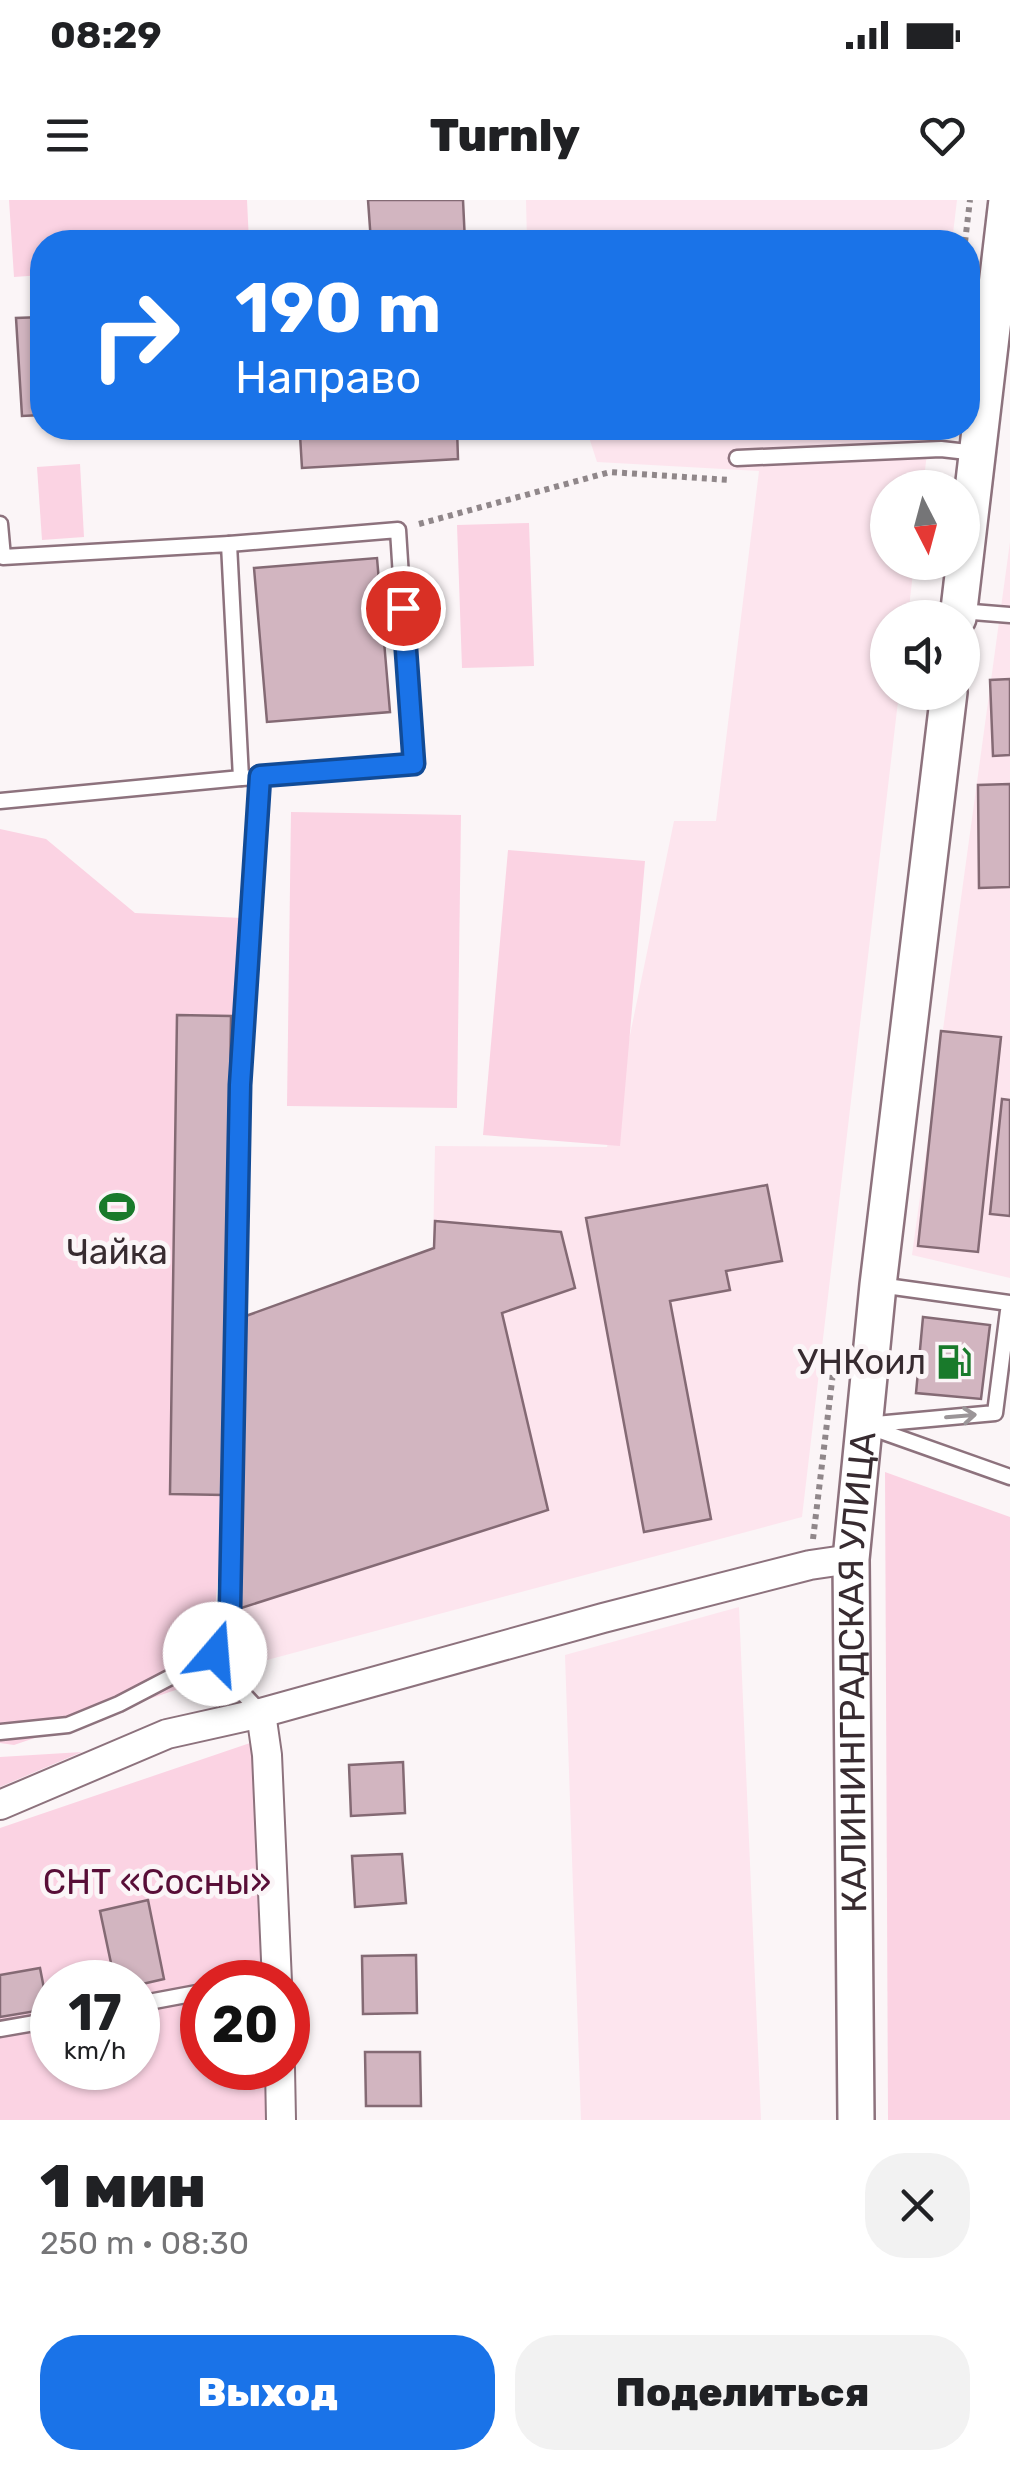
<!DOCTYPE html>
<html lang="ru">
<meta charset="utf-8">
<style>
:root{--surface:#fff;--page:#f2f2f2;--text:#202124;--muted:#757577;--accent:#1a73e8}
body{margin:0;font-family:Rubik,sans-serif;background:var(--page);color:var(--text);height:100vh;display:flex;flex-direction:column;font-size:38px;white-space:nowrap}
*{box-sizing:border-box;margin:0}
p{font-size:32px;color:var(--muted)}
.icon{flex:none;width:55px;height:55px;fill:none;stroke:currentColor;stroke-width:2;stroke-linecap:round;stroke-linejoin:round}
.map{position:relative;height:1920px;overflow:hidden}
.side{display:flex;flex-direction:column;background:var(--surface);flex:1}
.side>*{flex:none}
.banner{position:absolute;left:30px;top:30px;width:950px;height:210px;border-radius:40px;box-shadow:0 2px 8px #0004;background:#1a73e8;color:#fff;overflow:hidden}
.needle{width:65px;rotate:174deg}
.buttons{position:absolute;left:870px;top:270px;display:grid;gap:20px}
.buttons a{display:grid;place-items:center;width:110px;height:110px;border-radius:50%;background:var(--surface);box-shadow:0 2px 8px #0004;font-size:50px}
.speed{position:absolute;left:30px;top:1760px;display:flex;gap:20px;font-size:50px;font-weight:700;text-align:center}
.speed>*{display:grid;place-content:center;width:130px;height:130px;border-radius:50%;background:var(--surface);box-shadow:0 2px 8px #0004;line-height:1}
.speed small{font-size:25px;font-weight:400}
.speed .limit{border:15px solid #d22;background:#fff;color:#111}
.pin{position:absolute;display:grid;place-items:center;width:85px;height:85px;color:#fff;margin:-42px;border:5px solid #fff;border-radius:50%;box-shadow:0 2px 10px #0007}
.me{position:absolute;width:110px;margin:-55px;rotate:18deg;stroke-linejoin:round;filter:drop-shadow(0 0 8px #0008)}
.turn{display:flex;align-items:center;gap:35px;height:210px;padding:0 40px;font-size:45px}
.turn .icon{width:130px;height:130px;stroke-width:2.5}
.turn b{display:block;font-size:70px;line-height:85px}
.round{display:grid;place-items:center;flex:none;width:105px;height:105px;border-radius:40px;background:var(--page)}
.overview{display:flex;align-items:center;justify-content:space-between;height:170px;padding:0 40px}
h1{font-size:60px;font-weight:800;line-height:75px}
.button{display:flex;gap:20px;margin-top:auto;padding:20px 40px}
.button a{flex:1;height:115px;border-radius:40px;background:var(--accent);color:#fff;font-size:40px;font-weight:800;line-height:115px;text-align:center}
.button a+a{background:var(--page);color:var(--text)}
.status{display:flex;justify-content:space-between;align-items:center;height:70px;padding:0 50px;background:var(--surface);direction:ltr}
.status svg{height:28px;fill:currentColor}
header{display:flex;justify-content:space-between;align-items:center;height:130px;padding:0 40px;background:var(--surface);font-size:45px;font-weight:800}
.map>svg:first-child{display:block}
</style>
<div class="status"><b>08:29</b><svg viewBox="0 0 49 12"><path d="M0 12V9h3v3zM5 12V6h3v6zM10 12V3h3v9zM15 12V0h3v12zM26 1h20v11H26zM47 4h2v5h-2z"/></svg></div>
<header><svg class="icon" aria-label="menu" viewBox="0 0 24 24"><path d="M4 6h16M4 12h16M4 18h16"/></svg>Turnly<svg class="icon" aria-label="heart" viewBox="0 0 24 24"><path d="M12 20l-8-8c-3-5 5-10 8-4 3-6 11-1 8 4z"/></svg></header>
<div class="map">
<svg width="1010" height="1920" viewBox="0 0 1010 1920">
<rect width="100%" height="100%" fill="#fbf5f7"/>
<g fill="#fde5ee">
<path d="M 526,0 L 957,0 L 952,42 L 527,42 Z"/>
<path d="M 586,228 L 930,228 L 923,287 L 888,288 L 888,362 L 914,363 L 908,417 L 888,418 L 888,492 L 899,493 L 802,1317 L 237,1468 L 235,1410 L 243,1117 L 433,1048 L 435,946 L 607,947 L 674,621 L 716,621 L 759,271 L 597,262 Z"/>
<path d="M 1010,342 L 1010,1078 L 912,1055 Z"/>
<path d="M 739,1407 L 761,1920 L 581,1920 L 565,1455 Z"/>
</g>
<g fill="#fbd3e3" fill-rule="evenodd">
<path d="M 9,0 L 247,0 L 249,42 L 42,42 L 42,75 L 14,77 Z"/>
<path d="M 80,264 L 84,337 L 42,340 L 37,267 Z"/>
<path d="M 529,323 L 534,466 L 462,468 L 457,325 Z"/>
<path d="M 291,612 L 461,615 L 457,908 L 287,906 Z"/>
<path d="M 0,629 L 46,639 L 135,713 L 242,718 L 227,1296 L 211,1445 L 199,1482 L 14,1545 L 0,1543 Z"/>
<path d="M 508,650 L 645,661 L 620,946 L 483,935 Z"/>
<path d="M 885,1272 L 1010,1317 L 1010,1920 L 888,1920 Z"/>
<path d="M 253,1542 L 268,1782 L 202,1782 L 202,1868 L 273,1868 L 275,1920 L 0,1920 L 0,1628 ZM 52,1782 L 138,1782 L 138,1868 L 52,1868 Z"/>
<path d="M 82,1552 L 0,1587 L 0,1557 Z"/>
</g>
<g fill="#d2b5c0" stroke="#846a74" stroke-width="2.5">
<path d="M 368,0 L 463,0 L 465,42 L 371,42 Z"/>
<path d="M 42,117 L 42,215 L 22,216 L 16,118 Z"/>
<path d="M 457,228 L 458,259 L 302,268 L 300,235 Z"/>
<path d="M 377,358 L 390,512 L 267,522 L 254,368 Z"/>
<path d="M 1010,479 L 1010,555 L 993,556 L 990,480 Z"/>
<path d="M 1010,584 L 1010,687 L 979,688 L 978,585 Z"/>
<path d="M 177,815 L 231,816 L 224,1295 L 170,1294 Z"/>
<path d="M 941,831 L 1001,837 L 978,1052 L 918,1046 Z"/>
<path d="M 1002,899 L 1010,900 L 1010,1016 L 990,1014 Z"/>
<path d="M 767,985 L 782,1061 L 726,1071 L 730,1090 L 670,1101 L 711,1319 L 644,1332 L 586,1018 Z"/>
<path d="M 435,1021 L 561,1032 L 575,1088 L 502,1113 L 548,1310 L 235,1410 L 243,1117 L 434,1048 Z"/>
<path d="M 923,1117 L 990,1125 L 981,1199 L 916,1193 Z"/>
<path d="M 403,1562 L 405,1613 L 351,1616 L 349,1565 Z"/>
<path d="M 402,1654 L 406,1703 L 355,1707 L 352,1656 Z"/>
<path d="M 148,1700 L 164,1779 L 138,1785 L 115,1782 L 100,1711 Z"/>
<path d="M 416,1755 L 417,1813 L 363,1814 L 362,1756 Z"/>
<path d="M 40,1768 L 48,1809 L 0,1817 L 0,1775 Z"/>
<path d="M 365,1852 L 420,1852 L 421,1906 L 366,1906 Z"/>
</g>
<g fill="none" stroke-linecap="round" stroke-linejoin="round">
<defs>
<g id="service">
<path d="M 737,258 L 941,249 L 976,253"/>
<path d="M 0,324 L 3,357 L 229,344 L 241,578 L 0,601"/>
<path d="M 229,344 L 398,330 L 413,564 L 260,577"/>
<path d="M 960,411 L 1010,415"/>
<path d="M 865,1225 L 995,1213 L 1009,1103 L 879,1085"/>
<path d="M 869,1227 L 1010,1277"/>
<path d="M 215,1454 L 231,1407 L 240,885 L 260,577 L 241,578"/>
<path d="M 0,1532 L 68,1525 L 119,1504 L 215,1454 L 239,1489 L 261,1513"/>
<path d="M 252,1782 L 277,1778"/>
<path d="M 138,1804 L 202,1792"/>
<path d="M 0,1829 L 52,1820"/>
</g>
<g id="minor">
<path d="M 261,1513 L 267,1555 L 277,1782"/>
<path d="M 0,1605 L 167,1534 L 261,1513 L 603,1418 L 810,1365 L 851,1359"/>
<path d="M 280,1868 L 281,1920"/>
</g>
<g id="tertiary">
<path d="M 958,418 L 1007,0"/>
<path id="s1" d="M 856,1920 L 851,1359 L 878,1085 L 949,492"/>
</g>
</defs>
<use href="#service" stroke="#8d727d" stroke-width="19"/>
<use href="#minor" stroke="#8d727d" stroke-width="32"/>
<use href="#tertiary" stroke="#8d727d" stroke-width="40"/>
<g stroke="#90878a" stroke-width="6" stroke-dasharray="5 5" stroke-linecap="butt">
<path d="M 965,42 L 970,0"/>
<path d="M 419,324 L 610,272 L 729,280"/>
<path d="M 813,1339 L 833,1173"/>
</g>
<use href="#service" stroke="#fff" stroke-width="14"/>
<use href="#minor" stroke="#fff" stroke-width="28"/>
<use href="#tertiary" stroke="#fff" stroke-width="35"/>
</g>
<defs><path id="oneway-shaft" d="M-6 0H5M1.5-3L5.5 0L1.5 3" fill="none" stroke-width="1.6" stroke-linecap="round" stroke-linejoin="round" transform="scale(2.5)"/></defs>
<use stroke="#9b9598" href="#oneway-shaft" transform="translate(961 1216) rotate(-5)"/>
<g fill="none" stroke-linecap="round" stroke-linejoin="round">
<defs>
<path id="route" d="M 215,1454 L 230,1407 L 240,885 L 260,576 L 414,564 L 403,408"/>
</defs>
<use href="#route" stroke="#114b97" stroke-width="25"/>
<use href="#route" stroke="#1a73e8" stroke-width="18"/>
</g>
<defs>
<symbol id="stadium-bare" viewBox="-9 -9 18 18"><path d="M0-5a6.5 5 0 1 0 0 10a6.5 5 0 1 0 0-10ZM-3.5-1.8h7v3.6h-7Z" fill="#197a2b" stroke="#fbf5f7" stroke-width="2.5" paint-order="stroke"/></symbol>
<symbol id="fuel-bare" viewBox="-9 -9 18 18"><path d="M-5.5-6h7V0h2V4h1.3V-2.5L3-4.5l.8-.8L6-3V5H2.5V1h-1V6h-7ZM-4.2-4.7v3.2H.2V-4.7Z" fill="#197a2b" stroke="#fbf5f7" stroke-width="2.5" paint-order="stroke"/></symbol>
</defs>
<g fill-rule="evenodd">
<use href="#stadium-bare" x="92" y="982" width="50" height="50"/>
<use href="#fuel-bare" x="929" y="1137" width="50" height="50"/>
</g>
<g text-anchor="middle" stroke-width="10" stroke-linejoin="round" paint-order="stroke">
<g font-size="35" fill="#372b30" stroke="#fbf5f7">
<text x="117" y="1064">Чайка</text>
<text x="926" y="1174" text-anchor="end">УНКоил</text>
</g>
<g font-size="35" fill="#372b30" stroke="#fbf5f7">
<text dy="12" stroke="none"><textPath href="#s1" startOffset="448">КАЛИНИНГРАДСКАЯ УЛИЦА</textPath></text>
</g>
<g font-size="35" fill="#580e37" stroke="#fbf5f7">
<text x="157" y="1694">СНТ «Сосны»</text>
</g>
</g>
</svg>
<div class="buttons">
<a><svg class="needle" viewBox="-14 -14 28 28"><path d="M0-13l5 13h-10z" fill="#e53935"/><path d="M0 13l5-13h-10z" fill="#757577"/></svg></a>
<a><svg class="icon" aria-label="sound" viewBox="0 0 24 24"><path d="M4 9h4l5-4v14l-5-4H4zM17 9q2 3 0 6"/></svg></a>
</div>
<div class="speed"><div>17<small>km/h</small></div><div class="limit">20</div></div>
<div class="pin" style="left:403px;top:408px;background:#d93025"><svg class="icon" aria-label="arrive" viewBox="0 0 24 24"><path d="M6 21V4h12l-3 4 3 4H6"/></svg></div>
<svg class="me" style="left:215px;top:1454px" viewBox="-20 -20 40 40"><circle r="19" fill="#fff"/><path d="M0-13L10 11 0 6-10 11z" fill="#1a73e8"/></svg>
<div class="banner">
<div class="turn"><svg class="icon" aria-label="right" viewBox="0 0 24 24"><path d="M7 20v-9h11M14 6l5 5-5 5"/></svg><div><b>190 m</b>Направо</div></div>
</div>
</div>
<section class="side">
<div class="overview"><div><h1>1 мин</h1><p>250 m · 08:30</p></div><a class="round"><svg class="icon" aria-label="close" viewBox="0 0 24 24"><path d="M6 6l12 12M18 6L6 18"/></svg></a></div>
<div class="button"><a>Выход</a><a>Поделиться</a></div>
</section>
